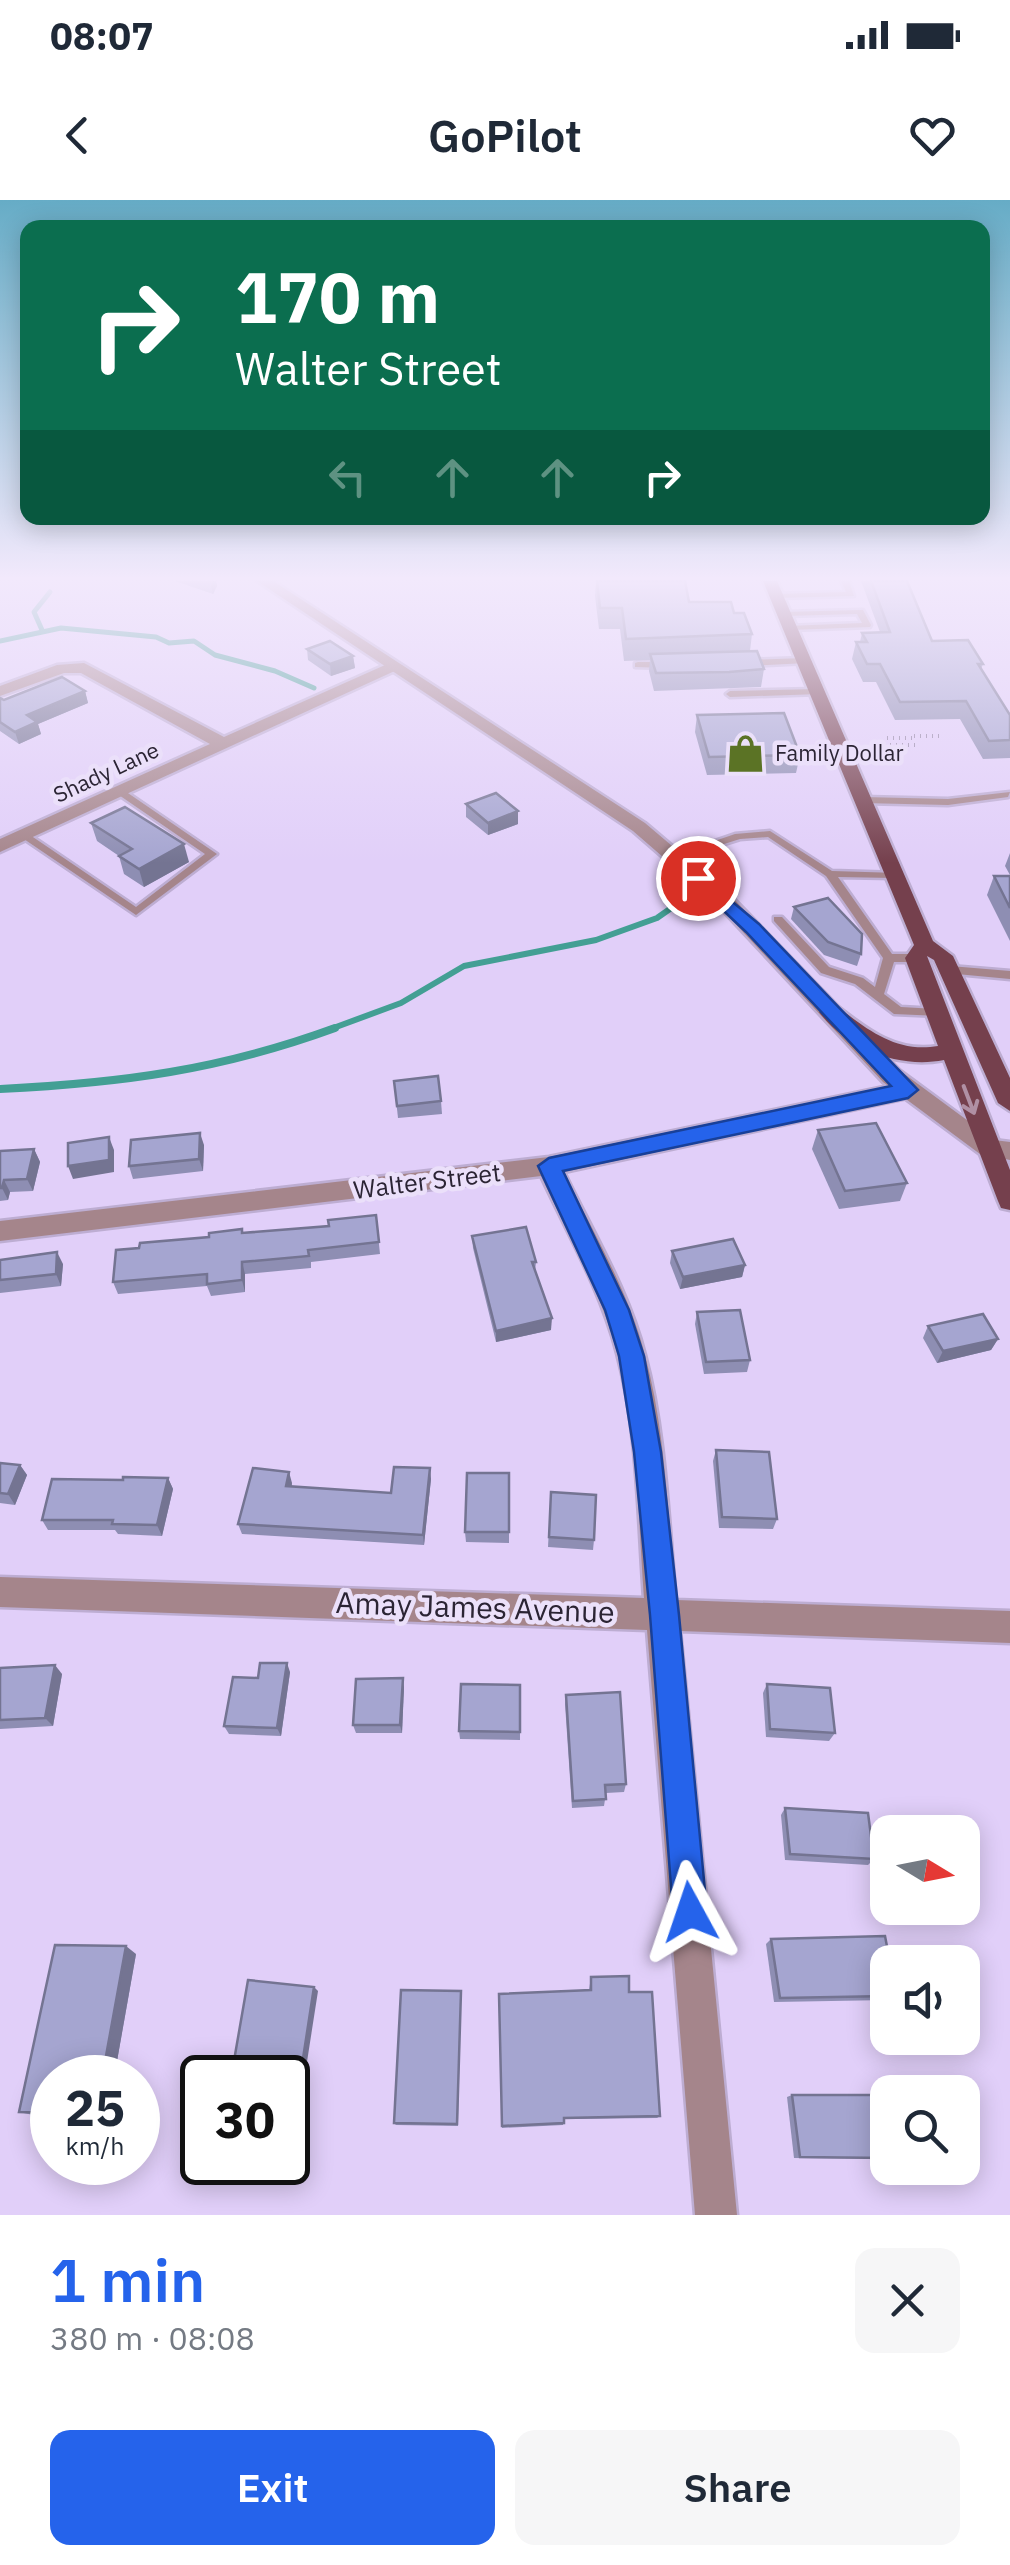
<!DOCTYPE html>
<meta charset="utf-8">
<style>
:root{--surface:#fff;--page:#f6f6f7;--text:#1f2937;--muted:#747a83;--accent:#2563eb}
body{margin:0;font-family:"IBM Plex Sans",sans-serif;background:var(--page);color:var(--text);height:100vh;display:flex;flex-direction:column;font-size:38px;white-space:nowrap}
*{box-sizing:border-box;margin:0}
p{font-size:32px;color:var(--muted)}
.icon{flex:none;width:55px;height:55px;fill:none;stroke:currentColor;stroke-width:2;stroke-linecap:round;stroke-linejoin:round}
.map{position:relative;height:2015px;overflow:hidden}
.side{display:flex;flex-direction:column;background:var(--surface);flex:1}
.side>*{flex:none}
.guide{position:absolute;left:20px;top:20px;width:970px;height:305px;border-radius:20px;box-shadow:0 5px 25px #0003;background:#0b6e4f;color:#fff;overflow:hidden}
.needle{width:65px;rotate:100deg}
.buttons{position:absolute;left:870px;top:1615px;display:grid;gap:20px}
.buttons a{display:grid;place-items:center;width:110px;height:110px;border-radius:20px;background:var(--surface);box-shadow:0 5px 25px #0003;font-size:50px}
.speed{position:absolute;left:30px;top:1855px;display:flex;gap:20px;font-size:50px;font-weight:700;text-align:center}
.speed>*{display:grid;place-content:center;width:130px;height:130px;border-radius:50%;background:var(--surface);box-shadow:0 5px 25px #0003;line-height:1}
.speed small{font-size:25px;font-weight:400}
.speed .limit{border:5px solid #111;border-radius:15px;background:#fff;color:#111}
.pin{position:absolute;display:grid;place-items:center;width:85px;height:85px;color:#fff;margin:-42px;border:5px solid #fff;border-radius:50%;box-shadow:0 2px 10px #0007}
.me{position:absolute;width:110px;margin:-55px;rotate:355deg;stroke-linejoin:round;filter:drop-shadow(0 0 8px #0008)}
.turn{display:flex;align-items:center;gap:35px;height:210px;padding:0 50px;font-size:45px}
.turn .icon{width:130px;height:130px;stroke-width:2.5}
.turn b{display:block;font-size:70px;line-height:85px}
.lanes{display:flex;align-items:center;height:95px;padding:0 50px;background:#0003;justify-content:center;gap:50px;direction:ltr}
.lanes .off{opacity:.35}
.round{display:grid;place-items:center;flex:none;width:105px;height:105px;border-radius:20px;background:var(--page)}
.summary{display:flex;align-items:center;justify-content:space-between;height:170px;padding:0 50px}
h1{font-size:60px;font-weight:600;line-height:75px;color:var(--accent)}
.action{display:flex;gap:20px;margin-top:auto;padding:20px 50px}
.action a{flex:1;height:115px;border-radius:20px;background:var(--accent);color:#fff;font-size:40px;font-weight:600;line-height:115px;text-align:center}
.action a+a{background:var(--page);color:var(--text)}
.status{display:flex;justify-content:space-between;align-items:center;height:70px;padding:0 50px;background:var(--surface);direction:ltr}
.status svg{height:28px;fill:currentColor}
header{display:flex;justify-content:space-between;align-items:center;height:130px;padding:0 50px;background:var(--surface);font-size:45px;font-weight:600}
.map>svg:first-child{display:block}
</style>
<div class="status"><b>08:07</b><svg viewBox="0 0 49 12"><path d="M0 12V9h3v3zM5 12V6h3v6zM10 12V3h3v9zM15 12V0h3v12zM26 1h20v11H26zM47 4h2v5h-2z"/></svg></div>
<header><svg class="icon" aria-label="back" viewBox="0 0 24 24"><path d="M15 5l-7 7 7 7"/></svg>GoPilot<svg class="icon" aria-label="heart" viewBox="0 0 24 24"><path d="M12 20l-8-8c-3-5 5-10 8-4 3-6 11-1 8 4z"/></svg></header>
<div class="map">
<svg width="1010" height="2015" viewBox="0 0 1010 2015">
<rect width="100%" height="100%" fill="#e1cff9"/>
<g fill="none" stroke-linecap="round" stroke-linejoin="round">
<g stroke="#439f94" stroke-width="5">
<path d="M 42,430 L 34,412 L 50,392"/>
<path d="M 0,441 L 61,428 L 156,437 L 169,443 L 194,441 L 215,455 L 275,471 L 314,488"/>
</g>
<path stroke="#439f94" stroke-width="6" d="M 328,830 L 401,803 L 464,766 L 596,740 L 657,718 L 677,704 L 693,702"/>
<path stroke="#439f94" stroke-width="8" d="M 0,889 C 122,883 220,870 335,828"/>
<defs>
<g id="service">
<path d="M 841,381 L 849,381 L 854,396 L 776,398 L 772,396 L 776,394 L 846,392 Z"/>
<path d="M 860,410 L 863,410 L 871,425 L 870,427 L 790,430 L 786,428 L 787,426 L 862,423 L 857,414 L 784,416 L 780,414 L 784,412 Z"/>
<path d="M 804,458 L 808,461 L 807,463 L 745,466 L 741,463 L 745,460 Z"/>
<path d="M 638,462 L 668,462 L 672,465 L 668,468 L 635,467 L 635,463 Z"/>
<path d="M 817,489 L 821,492 L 820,494 L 730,497 L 726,494 L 730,491 Z"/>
<path d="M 116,589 L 122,589 L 217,654 L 136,715 L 18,635 L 19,633 L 27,633 L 136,707 L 205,654 L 116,593 Z"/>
<path d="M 1010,592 L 1008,597 L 948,605 L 863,603 L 858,600 L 863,597 L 948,599 Z"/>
<path d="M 770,631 L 832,671 L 898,673 L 898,677 L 894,678 L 838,677 L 892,754 L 915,754 L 921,758 L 915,762 L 894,762 L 884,794 L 901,807 L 936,809 L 942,813 L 940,816 L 894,814 L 855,784 L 821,773 L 774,721 L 774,717 L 782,717 L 829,767 L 863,778 L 875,787 L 883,758 L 826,676 L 768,637 L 740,639 L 673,660 L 668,657 L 735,634 Z"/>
<path d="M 950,766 L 1010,771 L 1010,779 L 946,773 L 946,767 Z"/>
</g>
<g id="minor">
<path d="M 394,461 L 402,466 L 399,469 L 0,652 L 0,639 L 210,544 L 81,473 L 64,473 L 0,496 L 0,486 L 57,465 L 84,463 L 224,537 Z"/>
<path d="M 908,882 L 919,890 L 916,896 L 564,972 C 592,1031 629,1091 645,1155 C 666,1233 668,1319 676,1400 L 1010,1411 L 1010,1443 L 680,1431 L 737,2015 L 695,2015 L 647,1430 L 0,1407 L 0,1377 L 644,1398 C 638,1318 638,1231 617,1153 C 601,1091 568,1034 541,976 L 0,1041 L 0,1021 L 549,957 Z"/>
</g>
<path id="tertiary" d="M 257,381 L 273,381 L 645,623 L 730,695 L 899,870 L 994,940 L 1010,942 L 1010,960 L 980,954 L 883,882 L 716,703 L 633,631 Z"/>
<path id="primary" d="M 763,381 L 777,381 L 933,741 L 953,756 L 1010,878 L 1010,911 L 998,903 L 934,760 L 927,756 L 1010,970 L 1010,1010 L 1001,1008 L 998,1001 L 944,860 C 899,869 847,849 819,812 L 830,805 L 838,807 C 869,831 897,853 938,846 L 905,758 L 914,745 Z"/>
</defs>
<use href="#service" stroke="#bdadd2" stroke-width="5"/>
<use href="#minor" stroke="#bdadd2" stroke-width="5"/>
<use href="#tertiary" stroke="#bdadd2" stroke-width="5"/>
<use href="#primary" stroke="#bdadd2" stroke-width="5"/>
<g stroke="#9184a3" stroke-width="4" stroke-dasharray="1 5" stroke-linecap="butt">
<path d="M 914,536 L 942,536"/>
<path d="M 887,538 L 914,538"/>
<path d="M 890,545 L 918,545"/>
</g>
<use href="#service" fill="#a5858b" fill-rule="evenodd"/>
<use href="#minor" fill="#a5858b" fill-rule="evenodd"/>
<use href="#tertiary" fill="#a5858b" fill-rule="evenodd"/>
<use href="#primary" fill="#75404d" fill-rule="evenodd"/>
</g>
<g fill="#8e8eb3">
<path d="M 175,381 L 216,381 L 217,386 L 213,394 Z"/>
<path d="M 596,381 L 685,381 L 689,402 L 734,413 L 752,434 L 750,451 L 764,469 L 761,487 L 654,491 L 649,471 L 650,460 L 624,461 L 620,429 L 599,429 L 595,396 Z"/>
<path d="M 861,381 L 907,381 L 932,441 L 983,464 L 981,469 L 1010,515 L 1010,558 L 983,559 L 960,519 L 895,520 L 876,482 L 863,482 L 852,459 L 856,442 L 860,442 L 862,433 L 880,432 Z"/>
<path d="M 307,449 L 353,456 L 355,468 L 331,476 L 308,460 Z"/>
<path d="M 85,491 L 88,503 L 38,524 L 41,534 L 19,544 L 0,531 L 0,498 L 4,500 Z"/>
<path d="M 697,515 L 800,555 L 796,573 L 707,575 L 695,532 Z"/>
<path d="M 466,604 L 518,611 L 518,624 L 488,635 L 466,617 Z"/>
<path d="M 91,623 L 189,662 L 144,687 L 124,674 L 119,656 L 97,641 Z"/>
<path d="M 1010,653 L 1010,675 L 1005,666 Z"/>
<path d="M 994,676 L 1010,676 L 1010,741 L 987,695 Z"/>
<path d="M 794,707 L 861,754 L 857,766 L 824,755 L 791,719 Z"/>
<path d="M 394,881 L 441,901 L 442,914 L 398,918 Z"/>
<path d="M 818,930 L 907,983 L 900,1001 L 839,1009 L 812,949 Z"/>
<path d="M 204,945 L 203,971 L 133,979 L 129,966 Z"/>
<path d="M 34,949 L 40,962 L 33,991 L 10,992 L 8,1000 L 0,1001 L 0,951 Z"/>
<path d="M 376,1015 L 380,1054 L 311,1062 L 311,1068 L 245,1074 L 245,1092 L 211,1096 L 207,1086 L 118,1094 L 113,1082 L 139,1048 L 209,1037 L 242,1029 L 243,1033 L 329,1026 Z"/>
<path d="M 472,1036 L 536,1062 L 535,1071 L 551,1130 L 496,1142 L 473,1048 Z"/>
<path d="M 672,1051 L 745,1065 L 742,1077 L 680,1089 L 670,1063 Z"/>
<path d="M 0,1060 L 63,1064 L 61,1086 L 0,1093 Z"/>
<path d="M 697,1112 L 750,1160 L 747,1172 L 704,1174 L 695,1124 Z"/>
<path d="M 928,1126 L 998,1139 L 991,1150 L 937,1163 L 923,1138 Z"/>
<path d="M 716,1250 L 777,1319 L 773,1329 L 719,1328 L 713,1261 Z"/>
<path d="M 0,1263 L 20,1265 L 27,1275 L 15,1305 L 0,1303 Z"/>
<path d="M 509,1273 L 509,1343 L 466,1342 L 465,1332 Z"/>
<path d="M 168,1278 L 173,1289 L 162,1336 L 118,1334 L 115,1330 L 48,1330 L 42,1320 L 123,1280 Z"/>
<path d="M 431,1279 L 424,1345 L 242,1334 L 238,1324 L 292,1283 L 292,1287 L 391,1293 Z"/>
<path d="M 551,1292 L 594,1340 L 593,1350 L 548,1347 Z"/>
<path d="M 0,1468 L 62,1474 L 53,1526 L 0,1529 Z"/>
<path d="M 290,1472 L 281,1536 L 229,1534 L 224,1526 L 258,1478 Z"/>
<path d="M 767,1484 L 835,1533 L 829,1541 L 766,1537 L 763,1493 Z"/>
<path d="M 520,1485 L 520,1540 L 460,1539 L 459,1531 Z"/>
<path d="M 404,1487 L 402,1533 L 356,1533 L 353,1525 Z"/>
<path d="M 566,1495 L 626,1584 L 624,1592 L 606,1593 L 604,1606 L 572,1608 L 565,1504 Z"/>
<path d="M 785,1608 L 874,1659 L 868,1665 L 785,1660 L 781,1615 Z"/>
<path d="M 771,1739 L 888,1762 L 888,1800 L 774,1802 L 766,1744 Z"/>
<path d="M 136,1754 L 114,1878 L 52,1878 L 52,1915 L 33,1915 L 19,1912 Z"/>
<path d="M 591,1777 L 629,1792 L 660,1916 L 657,1918 L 564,1919 L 563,1925 L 502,1928 L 499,1794 L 589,1790 Z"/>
<path d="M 461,1791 L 458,1926 L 396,1925 L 394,1923 Z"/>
<path d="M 792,1895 L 888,1895 L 888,1959 L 794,1958 L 787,1897 Z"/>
</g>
<g fill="#747492">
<path d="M 213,381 L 216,381 L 217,386 L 213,394 L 211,385 Z"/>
<path d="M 353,456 L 355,468 L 331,476 L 330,464 Z"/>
<path d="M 85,491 L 88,503 L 38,524 L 41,534 L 19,544 L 15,532 L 27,515 Z"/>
<path d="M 518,611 L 518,624 L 488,635 L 488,623 Z"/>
<path d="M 184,644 L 189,662 L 144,687 L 139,669 Z"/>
<path d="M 200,933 L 204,945 L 203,971 L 199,959 Z"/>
<path d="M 109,937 L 114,950 L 114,972 L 73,979 L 68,966 Z"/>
<path d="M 34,949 L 40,962 L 33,991 L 27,979 Z"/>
<path d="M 4,980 L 10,992 L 8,1000 L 2,988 Z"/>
<path d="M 57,1052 L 63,1064 L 61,1086 L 56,1074 Z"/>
<path d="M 242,1062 L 245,1074 L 245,1092 L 242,1080 Z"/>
<path d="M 745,1065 L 742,1077 L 680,1089 L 683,1077 Z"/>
<path d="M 552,1118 L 551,1130 L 496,1142 L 496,1131 Z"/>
<path d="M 998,1139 L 991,1150 L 937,1163 L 943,1151 Z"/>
<path d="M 20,1265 L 27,1275 L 15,1305 L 8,1294 Z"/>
<path d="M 430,1268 L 431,1279 L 424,1345 L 423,1335 Z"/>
<path d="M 289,1272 L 292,1283 L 289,1297 L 286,1286 Z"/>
<path d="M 168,1278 L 173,1289 L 162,1336 L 157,1325 Z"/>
<path d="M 287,1463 L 290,1472 L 281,1536 L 277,1528 Z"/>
<path d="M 55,1465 L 62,1474 L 53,1526 L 45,1518 Z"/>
<path d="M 403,1478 L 404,1487 L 402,1533 L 400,1525 Z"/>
<path d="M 126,1746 L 136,1754 L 114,1878 L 102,1878 Z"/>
<path d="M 314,1787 L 318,1791 L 302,1894 L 298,1891 Z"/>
</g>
<g fill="#a5a5d0" stroke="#747492" stroke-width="2.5">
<path d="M 597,381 L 685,381 L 689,402 L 731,402 L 734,413 L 744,413 L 752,434 L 626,439 L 622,408 L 600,408 Z"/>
<path d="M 871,381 L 907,381 L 932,441 L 968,440 L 983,464 L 978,464 L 1010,515 L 1010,540 L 989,541 L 966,501 L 900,502 L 880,464 L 867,464 L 856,442 L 867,442 L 862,433 L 890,432 Z"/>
<path d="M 330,441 L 353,456 L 330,464 L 307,449 Z"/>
<path d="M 757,451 L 764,469 L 729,472 L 656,473 L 650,454 Z"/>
<path d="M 62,477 L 85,491 L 27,515 L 37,522 L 15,532 L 0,522 L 0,498 L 4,500 Z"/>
<path d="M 784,513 L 800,555 L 709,557 L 697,515 Z"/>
<path d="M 496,593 L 518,611 L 488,623 L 466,604 Z"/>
<path d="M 125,607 L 184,644 L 139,669 L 119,656 L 132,649 L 91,623 Z"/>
<path d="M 994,676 L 1010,676 L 1010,708 Z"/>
<path d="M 828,698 L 862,734 L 861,754 L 828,742 L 794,707 Z"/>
<path d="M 438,876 L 441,901 L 397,906 L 394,881 Z"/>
<path d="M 876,923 L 907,983 L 845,991 L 818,930 Z"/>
<path d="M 200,933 L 199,959 L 129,966 L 131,940 Z"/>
<path d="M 109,937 L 109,960 L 68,966 L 68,943 Z"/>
<path d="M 34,949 L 27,979 L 4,980 L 2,988 L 0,988 L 0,951 Z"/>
<path d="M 376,1015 L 379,1042 L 308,1050 L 309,1056 L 242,1062 L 242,1080 L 207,1084 L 207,1074 L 113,1082 L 116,1050 L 139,1048 L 140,1043 L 209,1037 L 209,1033 L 242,1029 L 242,1033 L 329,1026 L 328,1020 Z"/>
<path d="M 526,1027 L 536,1062 L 532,1062 L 552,1118 L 496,1131 L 472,1036 Z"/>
<path d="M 733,1039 L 745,1065 L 683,1077 L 672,1051 Z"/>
<path d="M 57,1052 L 56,1074 L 0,1080 L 0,1060 Z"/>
<path d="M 740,1110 L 750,1160 L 706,1162 L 697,1112 Z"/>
<path d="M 983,1114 L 998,1139 L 943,1151 L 928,1126 Z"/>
<path d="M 716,1250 L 769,1252 L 777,1319 L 722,1317 Z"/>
<path d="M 0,1263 L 20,1265 L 8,1294 L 0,1293 Z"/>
<path d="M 394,1267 L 430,1268 L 423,1335 L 238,1324 L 253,1268 L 289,1272 L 286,1286 L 391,1293 Z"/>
<path d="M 467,1273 L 509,1273 L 509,1332 L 465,1332 Z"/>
<path d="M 123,1277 L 168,1278 L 157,1325 L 112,1324 L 113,1320 L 42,1320 L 52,1279 L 123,1280 Z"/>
<path d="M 551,1292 L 596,1295 L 594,1340 L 549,1337 Z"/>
<path d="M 260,1463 L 287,1463 L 277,1528 L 224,1526 L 233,1477 L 258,1478 Z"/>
<path d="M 55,1465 L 45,1518 L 0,1520 L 0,1468 Z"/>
<path d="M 403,1478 L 400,1525 L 353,1525 L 356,1479 Z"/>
<path d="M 461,1484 L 520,1485 L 520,1532 L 459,1531 Z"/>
<path d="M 767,1484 L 830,1488 L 835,1533 L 770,1529 Z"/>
<path d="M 620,1492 L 626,1584 L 605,1585 L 606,1599 L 573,1601 L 566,1495 Z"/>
<path d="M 785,1608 L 868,1613 L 874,1659 L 790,1654 Z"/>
<path d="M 885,1736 L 890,1762 L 888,1762 L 888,1796 L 780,1798 L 771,1739 Z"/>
<path d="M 55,1745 L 126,1746 L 102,1878 L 52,1878 L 52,1913 L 19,1912 Z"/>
<path d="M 629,1776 L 629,1792 L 652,1792 L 660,1916 L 564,1918 L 564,1923 L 502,1926 L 499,1794 L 591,1790 L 591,1777 Z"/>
<path d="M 248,1780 L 314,1787 L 298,1891 L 288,1890 L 288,1878 L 231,1878 Z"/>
<path d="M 401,1790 L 461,1791 L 457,1924 L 394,1923 Z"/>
<path d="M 792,1895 L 888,1895 L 888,1958 L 800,1957 Z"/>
</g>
<defs><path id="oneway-shaft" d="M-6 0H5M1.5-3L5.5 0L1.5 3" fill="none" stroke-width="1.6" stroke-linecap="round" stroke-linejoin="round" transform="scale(2.5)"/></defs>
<use stroke="#b090a4" href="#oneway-shaft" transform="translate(969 900) rotate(69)"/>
<linearGradient id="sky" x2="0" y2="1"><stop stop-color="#66acc6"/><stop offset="0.57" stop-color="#f2e9fc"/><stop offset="1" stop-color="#f2e9fc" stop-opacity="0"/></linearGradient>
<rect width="1010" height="663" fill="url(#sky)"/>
<path fill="#2563eb" stroke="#184099" stroke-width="2.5" d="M 698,673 L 759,724 L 918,890 L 908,898 L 563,971 L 629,1110 L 644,1156 L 661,1252 L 679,1415 L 707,1712 L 702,1724 L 690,1729 L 678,1724 L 673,1712 L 650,1415 L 634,1252 L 619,1156 L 605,1110 L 538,966 L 549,958 L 891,886 L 746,732 L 692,681 L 692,674 Z"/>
<defs>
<symbol id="shop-bare" viewBox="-9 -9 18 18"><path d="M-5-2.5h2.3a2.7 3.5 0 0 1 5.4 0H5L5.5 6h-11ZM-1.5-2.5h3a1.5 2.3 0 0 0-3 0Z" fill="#5b7325" stroke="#ebe0fa" stroke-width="2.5" paint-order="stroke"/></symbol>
</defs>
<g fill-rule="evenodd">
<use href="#shop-bare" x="718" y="526" width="55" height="55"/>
</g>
<g text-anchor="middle" stroke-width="9" stroke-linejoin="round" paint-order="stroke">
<g font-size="22" fill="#2b2434" stroke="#ebe0fa" text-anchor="start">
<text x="775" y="561">Family Dollar</text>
</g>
<g font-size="22" fill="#2b2434" stroke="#ebe0fa">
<text transform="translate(106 572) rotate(-25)" y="8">Shady Lane</text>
</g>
<g font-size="25" fill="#2b2434" stroke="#ebe0fa">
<text transform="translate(427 981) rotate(-7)" y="9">Walter Street</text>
</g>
<g font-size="30" fill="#2b2434" stroke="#ebe0fa">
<text transform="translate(475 1408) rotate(2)" y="10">Amay James Avenue</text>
</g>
</g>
</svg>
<div class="buttons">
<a><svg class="needle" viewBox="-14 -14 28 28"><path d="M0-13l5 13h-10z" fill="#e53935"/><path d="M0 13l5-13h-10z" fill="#747a83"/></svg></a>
<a><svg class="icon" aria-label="sound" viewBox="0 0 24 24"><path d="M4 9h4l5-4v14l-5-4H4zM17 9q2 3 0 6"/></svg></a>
<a><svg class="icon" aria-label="search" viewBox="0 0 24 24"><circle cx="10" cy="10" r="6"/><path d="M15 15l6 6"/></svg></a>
</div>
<div class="speed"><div>25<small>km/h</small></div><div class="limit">30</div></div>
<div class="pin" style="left:698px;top:678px;background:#d93025"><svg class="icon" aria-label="arrive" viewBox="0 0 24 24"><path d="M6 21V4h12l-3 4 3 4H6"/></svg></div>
<svg class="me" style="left:690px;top:1712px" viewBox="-20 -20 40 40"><path d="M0-17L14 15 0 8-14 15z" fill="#2563eb" stroke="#fff" stroke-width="4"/></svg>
<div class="guide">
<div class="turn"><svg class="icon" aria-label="right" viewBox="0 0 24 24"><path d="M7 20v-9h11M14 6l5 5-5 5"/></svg><div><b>170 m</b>Walter Street</div></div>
<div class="lanes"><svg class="icon off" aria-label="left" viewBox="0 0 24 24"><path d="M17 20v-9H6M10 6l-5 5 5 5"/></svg><svg class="icon off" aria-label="ahead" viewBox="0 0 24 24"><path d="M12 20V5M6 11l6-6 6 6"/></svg><svg class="icon off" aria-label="ahead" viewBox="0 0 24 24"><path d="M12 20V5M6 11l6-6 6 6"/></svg><svg class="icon" aria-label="right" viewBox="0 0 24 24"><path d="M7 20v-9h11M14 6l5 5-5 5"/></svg></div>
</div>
</div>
<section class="side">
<div class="summary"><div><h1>1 min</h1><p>380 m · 08:08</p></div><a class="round"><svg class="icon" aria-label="close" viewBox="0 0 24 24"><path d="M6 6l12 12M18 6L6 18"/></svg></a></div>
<div class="action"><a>Exit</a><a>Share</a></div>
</section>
